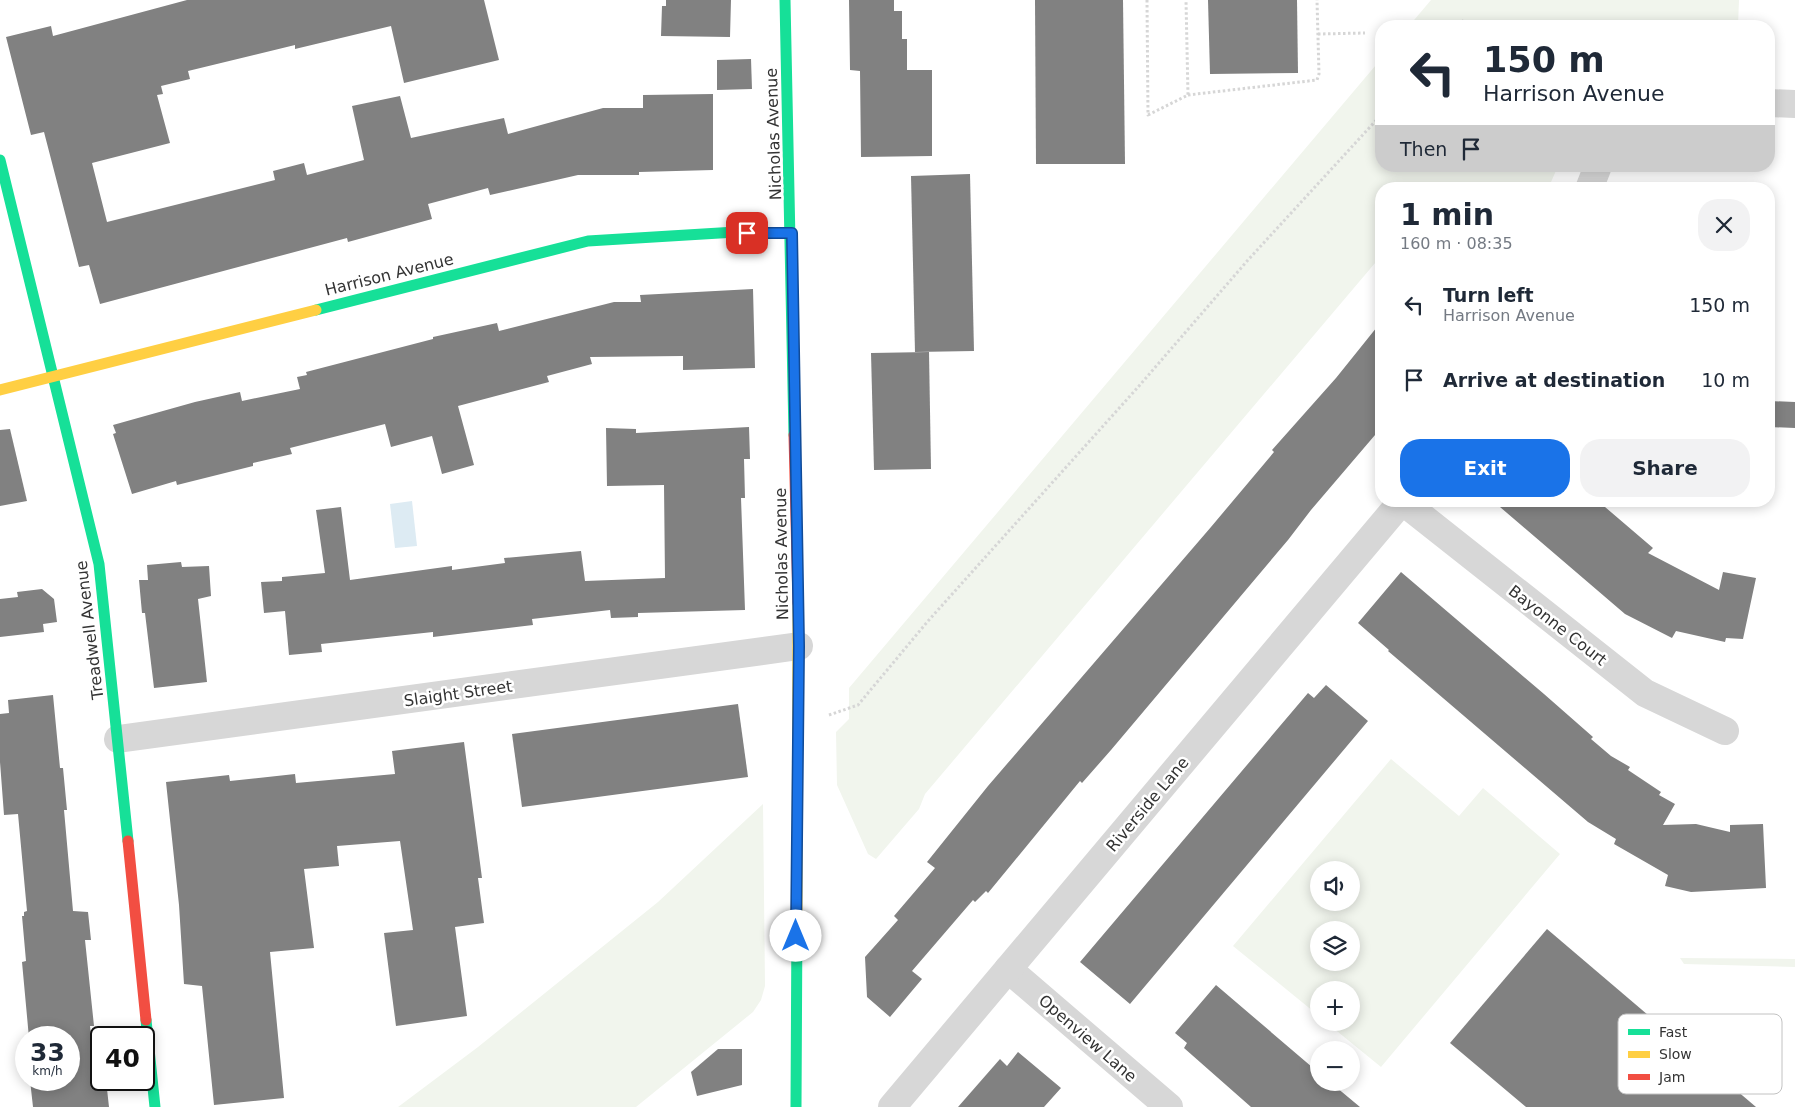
<!DOCTYPE html>
<meta charset="utf-8">
<style>
:root{--surface:#fff;--page:#f2f2f3;--text:#1f2937;--muted:#747a83;--accent:#1a73e8}
body{margin:0;font-family:"DejaVu Sans",sans-serif;background:var(--page);color:var(--text);height:100vh;display:flex;flex-direction:column;font-size:19px;white-space:nowrap}
*{box-sizing:border-box;margin:0}
p{font-size:16px;color:var(--muted)}
.icon{flex:none;width:28px;height:28px;fill:none;stroke:currentColor;stroke-width:2;stroke-linecap:round;stroke-linejoin:round}
.map{position:relative;flex:1;overflow:hidden}
.sheet{position:absolute;left:1375px;top:182px;width:400px;height:325px;display:flex;flex-direction:column;background:var(--surface);border-radius:20px;box-shadow:0 2px 12px #0003}
.sheet>*{flex:none}
.guide{position:absolute;left:1375px;top:20px;width:400px;height:152px;border-radius:20px;box-shadow:0 2px 12px #0003;background:#fff;color:var(--text);overflow:hidden}
.tools{position:absolute;left:1310px;top:861px;display:grid;gap:10px}
.tools a{display:grid;place-items:center;width:50px;height:50px;border-radius:50%;background:var(--surface);box-shadow:0 2px 12px #0003;font-size:25px}
.speed{position:absolute;left:15px;top:1026px;display:flex;gap:10px;font-size:25px;font-weight:700;text-align:center}
.speed>*{display:grid;place-content:center;width:65px;height:65px;border-radius:50%;background:var(--surface);box-shadow:0 2px 12px #0003;line-height:1}
.speed small{font-size:12px;font-weight:400}
.speed .limit{border:2px solid #111;border-radius:8px;background:#fff;color:#111}
.pin{position:absolute;display:grid;place-items:center;width:42px;height:42px;color:#fff;margin:-21px;border-radius:10px;box-shadow:0 2px 8px #0006}
.me{position:absolute;width:55px;margin:-28px;rotate:0deg;stroke-linejoin:round;filter:drop-shadow(0 0 4px #0008)}
.turn{display:flex;align-items:center;gap:18px;height:105px;padding:0 25px;font-size:22px}
.turn .icon{width:65px;height:65px;stroke-width:2.5}
.turn b{display:block;font-size:35px;line-height:42px}
.then{display:flex;align-items:center;height:48px;padding:0 25px;background:#0003;gap:10px;font-size:19px}
.round{display:grid;place-items:center;flex:none;width:52px;height:52px;border-radius:20px;background:var(--page)}
.headline{display:flex;align-items:center;justify-content:space-between;height:85px;padding:0 25px}
h1{font-size:30px;font-weight:700;line-height:38px}
.action{display:flex;gap:10px;margin-top:auto;padding:10px 25px}
.action a{flex:1;height:58px;border-radius:20px;background:var(--accent);color:#fff;font-size:20px;font-weight:700;line-height:58px;text-align:center}
.action a+a{background:var(--page);color:var(--text)}
ul{padding:0;list-style:none}
li{display:flex;align-items:center;gap:15px;height:75px;padding:0 25px}
li div{flex:1}
li b{display:block;font-size:19px}
li em{font-style:normal}
.map>svg:first-child{display:block}
</style>
<div class="map">
<svg width="1795" height="1107" viewBox="0 0 1795 1107">
<rect width="100%" height="100%" fill="#fff"/>
<g fill="#f1f5ed" fill-rule="evenodd">
<path d="M 1431,0 L 1739,0 L 1738,26 L 1409,26 Z"/>
<path d="M 1381,59 L 1381,166 L 1558,166 L 1548,189 L 1381,189 L 1381,256 L 925,794 L 919,809 L 876,859 L 868,854 L 837,785 L 836,732 L 849,719 L 849,688 Z"/>
<path d="M 1391,759 L 1459,816 L 1483,788 L 1560,854 L 1381,1067 L 1327,1023 L 1351,1022 L 1351,990 L 1319,990 L 1319,1016 L 1233,946 ZM 1319,870 L 1351,870 L 1351,902 L 1319,902 ZM 1319,930 L 1351,930 L 1351,962 L 1319,962 Z"/>
<path d="M 763,804 L 765,986 L 761,1000 L 753,1012 L 636,1107 L 398,1107 L 478,1047 L 658,902 Z"/>
<path d="M 1680,958 L 1795,959 L 1795,967 L 1684,964 Z"/>
</g>
<path fill="#ddebf3" d="M 412,501 L 417,546 L 395,548 L 390,504 Z"/>
<g fill="#818181">
<path d="M 187,0 L 484,0 L 499,60 L 404,83 L 391,26 L 295,49 L 295,45 L 188,71 L 190,79 L 161,86 L 163,94 L 157,95 L 170,143 L 92,163 L 107,222 L 275,180 L 273,171 L 304,163 L 307,175 L 364,160 L 352,106 L 400,96 L 411,138 L 504,118 L 508,134 L 603,108 L 643,108 L 643,95 L 713,94 L 713,170 L 639,172 L 639,175 L 578,175 L 490,195 L 488,188 L 428,204 L 432,219 L 348,242 L 347,238 L 100,304 L 89,265 L 79,267 L 44,132 L 31,135 L 6,37 L 51,26 L 53,36 Z"/>
<path d="M 666,0 L 731,0 L 730,37 L 661,36 L 662,6 L 666,6 Z"/>
<path d="M 849,0 L 894,0 L 894,11 L 902,11 L 902,39 L 907,39 L 907,70 L 932,70 L 932,156 L 861,157 L 860,71 L 850,70 Z"/>
<path d="M 1035,0 L 1123,0 L 1125,164 L 1036,164 Z"/>
<path d="M 1208,0 L 1297,0 L 1298,73 L 1210,74 Z"/>
<path d="M 751,59 L 752,89 L 717,90 L 717,60 Z"/>
<path d="M 970,174 L 974,351 L 915,352 L 911,176 Z"/>
<path d="M 753,289 L 755,368 L 683,370 L 683,356 L 590,357 L 592,364 L 547,376 L 549,382 L 458,406 L 474,465 L 442,474 L 432,436 L 391,447 L 385,424 L 290,448 L 292,454 L 253,463 L 253,466 L 177,485 L 176,481 L 132,494 L 113,434 L 116,433 L 113,425 L 195,402 L 240,392 L 242,401 L 300,389 L 297,377 L 307,375 L 306,372 L 433,339 L 433,337 L 497,323 L 499,331 L 614,302 L 641,302 L 640,295 Z"/>
<path d="M 1381,322 L 1381,428 L 1311,510 L 1288,540 L 1111,750 L 1082,783 L 1080,781 L 988,893 L 986,891 L 975,902 L 973,900 L 912,971 L 922,979 L 890,1017 L 867,997 L 865,957 L 898,920 L 894,916 L 935,868 L 927,862 L 988,786 L 1211,527 L 1274,452 L 1272,450 L 1336,378 Z"/>
<path d="M 929,352 L 931,469 L 874,470 L 871,353 Z"/>
<path d="M 1769,401 L 1795,402 L 1795,428 L 1769,427 Z"/>
<path d="M 749,427 L 750,459 L 744,459 L 745,498 L 741,498 L 745,610 L 638,613 L 638,617 L 611,618 L 610,610 L 532,619 L 533,625 L 433,637 L 433,632 L 321,644 L 322,652 L 289,655 L 285,611 L 264,613 L 261,582 L 282,581 L 282,577 L 325,573 L 316,510 L 341,507 L 350,580 L 452,566 L 452,570 L 505,563 L 504,558 L 581,551 L 585,581 L 665,578 L 664,485 L 607,486 L 606,428 L 636,429 L 636,433 Z"/>
<path d="M 10,429 L 27,501 L 0,506 L 0,430 Z"/>
<path d="M 1493,501 L 1598,501 L 1653,548 L 1648,553 L 1719,590 L 1723,572 L 1756,578 L 1743,639 L 1726,638 L 1725,642 L 1676,631 L 1672,638 L 1625,614 Z"/>
<path d="M 181,562 L 182,567 L 209,566 L 211,596 L 198,599 L 207,682 L 154,688 L 145,613 L 142,613 L 139,580 L 148,580 L 147,565 Z"/>
<path d="M 1401,572 L 1544,694 L 1593,737 L 1591,739 L 1611,756 L 1630,767 L 1628,770 L 1661,792 L 1659,795 L 1675,804 L 1663,825 L 1696,824 L 1730,832 L 1730,825 L 1763,824 L 1766,888 L 1691,892 L 1665,886 L 1668,875 L 1614,844 L 1616,839 L 1588,822 L 1388,651 L 1389,650 L 1358,623 Z"/>
<path d="M 42,589 L 54,599 L 57,622 L 43,624 L 44,632 L 0,637 L 0,599 L 18,597 L 17,592 Z"/>
<path d="M 1326,685 L 1368,721 L 1130,1004 L 1080,962 L 1308,693 L 1314,698 Z"/>
<path d="M 53,695 L 60,768 L 63,768 L 67,810 L 64,810 L 73,911 L 88,912 L 91,940 L 85,940 L 94,1026 L 90,1026 L 96,1077 L 101,1076 L 101,1080 L 106,1080 L 109,1107 L 33,1107 L 30,1080 L 69,1080 L 69,1038 L 29,1038 L 22,962 L 26,961 L 22,916 L 24,916 L 24,912 L 27,911 L 18,814 L 4,815 L 0,762 L 0,714 L 9,713 L 8,700 Z"/>
<path d="M 738,704 L 748,777 L 522,807 L 512,734 Z"/>
<path d="M 464,742 L 482,878 L 478,878 L 484,923 L 455,927 L 467,1016 L 396,1026 L 384,933 L 413,930 L 400,841 L 337,846 L 339,866 L 304,869 L 314,948 L 270,952 L 284,1098 L 214,1105 L 202,986 L 184,984 L 179,905 L 166,782 L 229,775 L 230,781 L 295,774 L 296,783 L 395,774 L 392,751 Z"/>
<path d="M 1547,929 L 1756,1107 L 1526,1107 L 1450,1043 Z"/>
<path d="M 1216,985 L 1319,1073 L 1319,1082 L 1330,1082 L 1360,1107 L 1251,1107 L 1184,1048 L 1187,1043 L 1175,1033 Z"/>
<path d="M 718,1049 L 742,1049 L 742,1085 L 697,1096 L 691,1072 Z"/>
<path d="M 1018,1052 L 1061,1088 L 1044,1107 L 958,1107 L 1000,1059 L 1007,1066 Z"/>
</g>
<g fill="none" stroke-linecap="round" stroke-linejoin="round">
<g stroke="#d6d6d6" stroke-width="3" stroke-dasharray="2.5 2.5" stroke-linecap="butt">
<path d="M 1147,0 L 1148,115 L 1188,95 L 1186,0"/>
<path d="M 1459,26 L 1464,20"/>
<path d="M 1318,34 L 1365,33"/>
<path d="M 1188,95 L 1317,80 L 1319,74 L 1317,0"/>
<path d="M 829,715 L 858,705 L 928,621 L 1139,386 L 1248,260 L 1381,115"/>
</g>
<g stroke="#d7d7d7" stroke-width="28">
<path d="M 1769,103 L 1795,104"/>
<path d="M 1589,189 L 1598,166"/>
<path d="M 1402,501 L 1645,693 L 1725,731"/>
<path d="M 118,739 L 799,646"/>
<path d="M 1008,969 L 1169,1107"/>
<path d="M 892,1107 L 1402,501"/>
</g>
<g stroke="#16e098" stroke-width="11">
<path d="M 785,0 L 794,435"/>
<path d="M 0,160 L 99,564 L 128,841"/>
<path d="M 316,310 L 588,241 L 736,232 L 792,233"/>
<path d="M 146,1020 L 155,1107"/>
<path d="M 796,1107 L 797,915"/>
</g>
<g stroke="#ffcf43" stroke-width="11">
<path d="M 0,390 L 316,310"/>
<path d="M 797,915 L 798,603"/>
</g>
<g stroke="#f24e42" stroke-width="11">
<path d="M 794,435 L 798,603"/>
<path d="M 128,841 L 146,1020"/>
</g>
</g>
<g fill="none" stroke-linecap="round" stroke-linejoin="round">
<defs>
<path id="route" d="M 747,233 L 792,233 L 799,646 L 796,936"/>
</defs>
<use href="#route" stroke="#114b97" stroke-width="12"/>
<use href="#route" stroke="#1a73e8" stroke-width="9"/>
</g>
<g text-anchor="middle" stroke-width="5" stroke-linejoin="round" paint-order="stroke">
<g font-size="16" fill="#333" stroke="#fff">
<text transform="translate(773 134) rotate(-92)" y="6">Nicholas Avenue</text>
<text transform="translate(389 274) rotate(-14)" y="6">Harrison Avenue</text>
<text transform="translate(781 554) rotate(-91)" y="6">Nicholas Avenue</text>
<text transform="translate(1558 625) rotate(38)" y="6">Bayonne Court</text>
<text transform="translate(89 630) rotate(-97)" y="6">Treadwell Avenue</text>
<text transform="translate(458 693) rotate(-8)" y="6">Slaight Street</text>
<text transform="translate(1147 804) rotate(-50)" y="6">Riverside Lane</text>
<text transform="translate(1088 1038) rotate(41)" y="6">Openview Lane</text>
</g>
</g>
<rect x="1618" y="1014" width="164" height="80" rx="8" fill="#fff" stroke="#c2c2c2" stroke-width="1"/>
<rect x="1628" y="1029" width="22" height="6" fill="#16e098"/>
<rect x="1628" y="1051" width="22" height="7" fill="#ffcf43"/>
<rect x="1628" y="1074" width="22" height="6" fill="#f24e42"/>
<g font-size="14" fill="#333">
<text x="1659" y="1037">Fast</text>
<text x="1659" y="1059">Slow</text>
<text x="1659" y="1082">Jam</text>
</g>
</svg>
<div class="tools">
<a><svg class="icon" aria-label="sound" viewBox="0 0 24 24"><path d="M4 9h4l5-4v14l-5-4H4zM17 9q2 3 0 6"/></svg></a>
<a><svg class="icon" aria-label="layers" viewBox="0 0 24 24"><path d="M12 4l9 5-9 5-9-5zM3 14l9 5 9-5"/></svg></a>
<a>+</a>
<a>−</a>
</div>
<div class="speed"><div>33<small>km/h</small></div><div class="limit">40</div></div>
<div class="pin" style="left:747px;top:233px;background:#d93025"><svg class="icon" aria-label="arrive" viewBox="0 0 24 24"><path d="M6 21V4h12l-3 4 3 4H6"/></svg></div>
<svg class="me" style="left:796px;top:936px" viewBox="-20 -20 40 40"><circle r="19" fill="#fff"/><path d="M0-13L10 11 0 6-10 11z" fill="#1a73e8"/></svg>
<div class="guide">
<div class="turn"><svg class="icon" aria-label="left" viewBox="0 0 24 24"><path d="M17 20v-9H6M10 6l-5 5 5 5"/></svg><div><b>150 m</b>Harrison Avenue</div></div>
<div class="then">Then<svg class="icon" aria-label="arrive" viewBox="0 0 24 24"><path d="M6 21V4h12l-3 4 3 4H6"/></svg></div>
</div>
<section class="sheet">
<div class="headline"><div><h1>1 min</h1><p>160 m · 08:35</p></div><a class="round"><svg class="icon" aria-label="close" viewBox="0 0 24 24"><path d="M6 6l12 12M18 6L6 18"/></svg></a></div>
<ul>
<li><svg class="icon" aria-label="left" viewBox="0 0 24 24"><path d="M17 20v-9H6M10 6l-5 5 5 5"/></svg><div><b>Turn left</b><p>Harrison Avenue</p></div><em>150 m</em></li>
<li><svg class="icon" aria-label="arrive" viewBox="0 0 24 24"><path d="M6 21V4h12l-3 4 3 4H6"/></svg><div><b>Arrive at destination</b></div><em>10 m</em></li>
</ul>
<div class="action"><a>Exit</a><a>Share</a></div>
</section>
</div>
